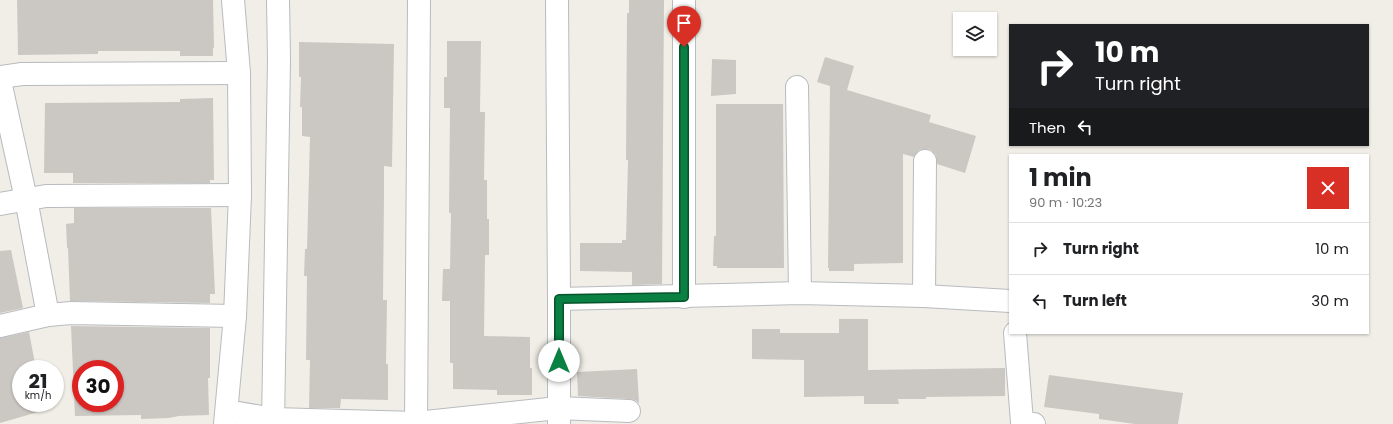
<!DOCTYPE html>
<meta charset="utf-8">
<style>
:root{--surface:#fff;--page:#f2f2f2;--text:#202124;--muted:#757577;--line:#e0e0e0}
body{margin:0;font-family:Poppins,sans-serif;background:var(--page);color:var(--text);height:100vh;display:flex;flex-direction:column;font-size:15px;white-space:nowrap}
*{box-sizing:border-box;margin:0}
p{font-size:13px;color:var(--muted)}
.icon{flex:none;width:22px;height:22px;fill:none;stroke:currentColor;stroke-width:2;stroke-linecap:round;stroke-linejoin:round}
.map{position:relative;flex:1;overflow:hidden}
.panel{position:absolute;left:1009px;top:154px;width:360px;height:180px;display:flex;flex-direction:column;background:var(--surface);border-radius:0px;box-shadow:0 1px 3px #0004}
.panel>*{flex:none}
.guide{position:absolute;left:1009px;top:24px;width:360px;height:122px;border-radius:0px;box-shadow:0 1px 3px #0004;background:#202124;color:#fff;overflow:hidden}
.controls{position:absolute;left:953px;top:12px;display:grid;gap:8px}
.controls a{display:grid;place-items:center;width:44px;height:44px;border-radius:0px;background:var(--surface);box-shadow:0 1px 3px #0004;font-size:20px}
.speed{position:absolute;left:12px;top:360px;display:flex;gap:8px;font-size:20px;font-weight:700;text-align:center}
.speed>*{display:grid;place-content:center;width:52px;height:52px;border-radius:50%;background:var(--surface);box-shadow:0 1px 3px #0004;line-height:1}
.speed small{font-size:10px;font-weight:400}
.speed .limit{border:6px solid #d22;background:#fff;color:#111}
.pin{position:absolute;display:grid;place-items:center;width:34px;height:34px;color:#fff;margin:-41px -17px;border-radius:50% 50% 50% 0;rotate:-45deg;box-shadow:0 0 4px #0007}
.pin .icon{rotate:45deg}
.me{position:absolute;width:44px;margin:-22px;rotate:0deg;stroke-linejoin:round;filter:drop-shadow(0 0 3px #0008)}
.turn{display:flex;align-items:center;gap:14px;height:84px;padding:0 20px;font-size:18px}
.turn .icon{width:52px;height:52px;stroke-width:2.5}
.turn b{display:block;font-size:28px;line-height:34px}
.then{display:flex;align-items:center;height:38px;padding:0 20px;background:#0003;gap:8px;font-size:15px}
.round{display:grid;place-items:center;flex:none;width:42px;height:42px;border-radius:0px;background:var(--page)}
.summary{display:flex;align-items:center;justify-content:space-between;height:68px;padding:0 20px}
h1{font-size:24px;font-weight:700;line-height:30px}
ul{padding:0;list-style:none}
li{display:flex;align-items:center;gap:12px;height:52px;padding:0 20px;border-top:1px solid var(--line)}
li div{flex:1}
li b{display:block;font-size:15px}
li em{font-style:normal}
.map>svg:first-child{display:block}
</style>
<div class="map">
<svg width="1393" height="424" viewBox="0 0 1393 424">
<rect width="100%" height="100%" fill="#f0eee6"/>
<g fill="#cbc8c3" fill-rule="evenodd">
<path d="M 17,0 L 213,0 L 214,48 L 213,48 L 213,56 L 180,56 L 180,51 L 98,51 L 98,54 L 18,55 Z"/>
<path d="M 629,0 L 664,0 L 662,284 L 632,285 L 632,272 L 580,271 L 580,243 L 622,243 L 622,240 L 626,240 L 628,160 L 626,160 L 627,13 L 629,13 Z"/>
<path d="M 447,41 L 481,41 L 480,112 L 485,112 L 484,180 L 487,180 L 487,219 L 489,219 L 489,255 L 485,255 L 484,336 L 530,337 L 530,368 L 532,368 L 532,395 L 497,395 L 497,390 L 453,389 L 453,363 L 450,363 L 450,301 L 442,301 L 443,269 L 450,269 L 451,213 L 449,213 L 450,108 L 444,108 L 444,77 L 447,77 Z"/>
<path d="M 299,42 L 394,44 L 392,167 L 384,166 L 384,196 L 383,300 L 387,300 L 386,364 L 388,364 L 388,400 L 341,399 L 340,408 L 309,408 L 310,360 L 306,360 L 307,276 L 304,276 L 305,249 L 307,249 L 310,137 L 302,136 L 302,107 L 300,107 L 301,77 L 299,77 Z"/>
<path d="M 825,57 L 854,66 L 847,90 L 931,115 L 929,122 L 976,136 L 965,173 L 937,164 L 936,155 L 931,150 L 925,149 L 919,150 L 914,157 L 903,154 L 903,263 L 854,264 L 854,271 L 829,271 L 829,268 L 828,268 L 830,86 L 817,82 Z"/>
<path d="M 712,59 L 736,60 L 736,94 L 711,96 Z"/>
<path d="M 213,98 L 214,180 L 210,180 L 210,183 L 73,183 L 73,173 L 44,173 L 45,103 L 180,102 L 180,99 Z"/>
<path d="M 716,104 L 783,104 L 784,268 L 717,268 L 717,266 L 713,266 L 714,236 L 716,236 Z"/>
<path d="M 74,208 L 211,208 L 215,294 L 210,294 L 210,303 L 70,301 L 68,248 L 67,248 L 66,224 L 74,223 Z"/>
<path d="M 11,250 L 23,308 L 0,313 L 0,251 Z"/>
<path d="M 839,319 L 868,319 L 868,370 L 1005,368 L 1005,396 L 926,397 L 926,399 L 898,399 L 899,404 L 864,404 L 864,396 L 804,397 L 804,360 L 752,359 L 752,329 L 780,329 L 780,333 L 839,333 Z"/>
<path d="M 71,326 L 210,328 L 210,378 L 208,378 L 209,415 L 179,416 L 169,418 L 141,419 L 141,415 L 75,416 ZM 81,369 L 115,369 L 115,403 L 81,403 Z"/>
<path d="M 29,332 L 36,369 L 21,369 L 21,403 L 43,403 L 45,410 L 0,423 L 0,338 Z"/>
<path d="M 637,369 L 639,403 L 635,400 L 630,399 L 578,396 L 577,372 Z"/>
<path d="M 1049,375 L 1183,393 L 1178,424 L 1135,424 L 1099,419 L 1099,414 L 1044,407 Z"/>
</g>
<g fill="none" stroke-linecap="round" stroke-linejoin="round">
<defs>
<g id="street">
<path d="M 557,0 L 559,299 L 559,424"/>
<path d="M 684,0 L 684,297"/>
<path d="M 0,77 L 22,74 L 239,73"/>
<path d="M 0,81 L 26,199 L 48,315"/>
<path d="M 797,87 L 800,293"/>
<path d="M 0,204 L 46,196 L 240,195"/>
<path d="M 924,296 L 925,161"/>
<path d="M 559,299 L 800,293 L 924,296 L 1010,301"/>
<path d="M 0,326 L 48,315 L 71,313 L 235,316"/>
<path d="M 1015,333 L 1022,422 L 1034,424"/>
<path d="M 227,411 L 273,419 L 416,423 L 558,408 L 629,411"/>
<path d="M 225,424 L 235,316 L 240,195 L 239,73 L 233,0"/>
<path d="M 273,424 L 279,59 L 278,0"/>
<path d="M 416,424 L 419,0"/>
</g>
</defs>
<use href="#street" stroke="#b8bbbf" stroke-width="24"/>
<use href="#street" stroke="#fff" stroke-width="22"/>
</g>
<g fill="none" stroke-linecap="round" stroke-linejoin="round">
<defs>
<path id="route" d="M 559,361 L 559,299 L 684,297 L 684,47"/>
</defs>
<use href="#route" stroke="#07532c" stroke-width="10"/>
<use href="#route" stroke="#0b8043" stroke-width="7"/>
</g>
</svg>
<div class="controls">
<a><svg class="icon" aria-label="layers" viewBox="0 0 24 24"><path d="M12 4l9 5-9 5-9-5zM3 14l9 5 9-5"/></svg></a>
</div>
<div class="speed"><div>21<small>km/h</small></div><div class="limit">30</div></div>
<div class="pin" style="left:684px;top:47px;background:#d93025"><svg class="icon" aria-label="arrive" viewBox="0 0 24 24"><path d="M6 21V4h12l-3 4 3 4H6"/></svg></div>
<svg class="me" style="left:559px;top:361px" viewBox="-20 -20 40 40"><circle r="19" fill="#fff"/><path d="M0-13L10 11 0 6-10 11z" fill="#0b8043"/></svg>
<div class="guide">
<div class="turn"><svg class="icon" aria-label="right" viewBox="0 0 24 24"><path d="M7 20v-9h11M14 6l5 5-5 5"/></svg><div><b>10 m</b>Turn right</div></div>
<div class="then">Then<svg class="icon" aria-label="left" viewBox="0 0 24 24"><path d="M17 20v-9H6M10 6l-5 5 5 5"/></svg></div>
</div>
<section class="panel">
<div class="summary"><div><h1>1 min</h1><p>90 m · 10:23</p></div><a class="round" style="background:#d93025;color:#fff"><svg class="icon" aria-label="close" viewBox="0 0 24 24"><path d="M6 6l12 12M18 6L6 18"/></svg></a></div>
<ul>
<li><svg class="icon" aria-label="right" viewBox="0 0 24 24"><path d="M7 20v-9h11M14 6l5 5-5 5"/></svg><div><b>Turn right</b></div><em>10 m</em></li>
<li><svg class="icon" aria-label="left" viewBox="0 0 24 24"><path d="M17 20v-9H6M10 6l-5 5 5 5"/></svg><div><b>Turn left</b></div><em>30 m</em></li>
</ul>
</section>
</div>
